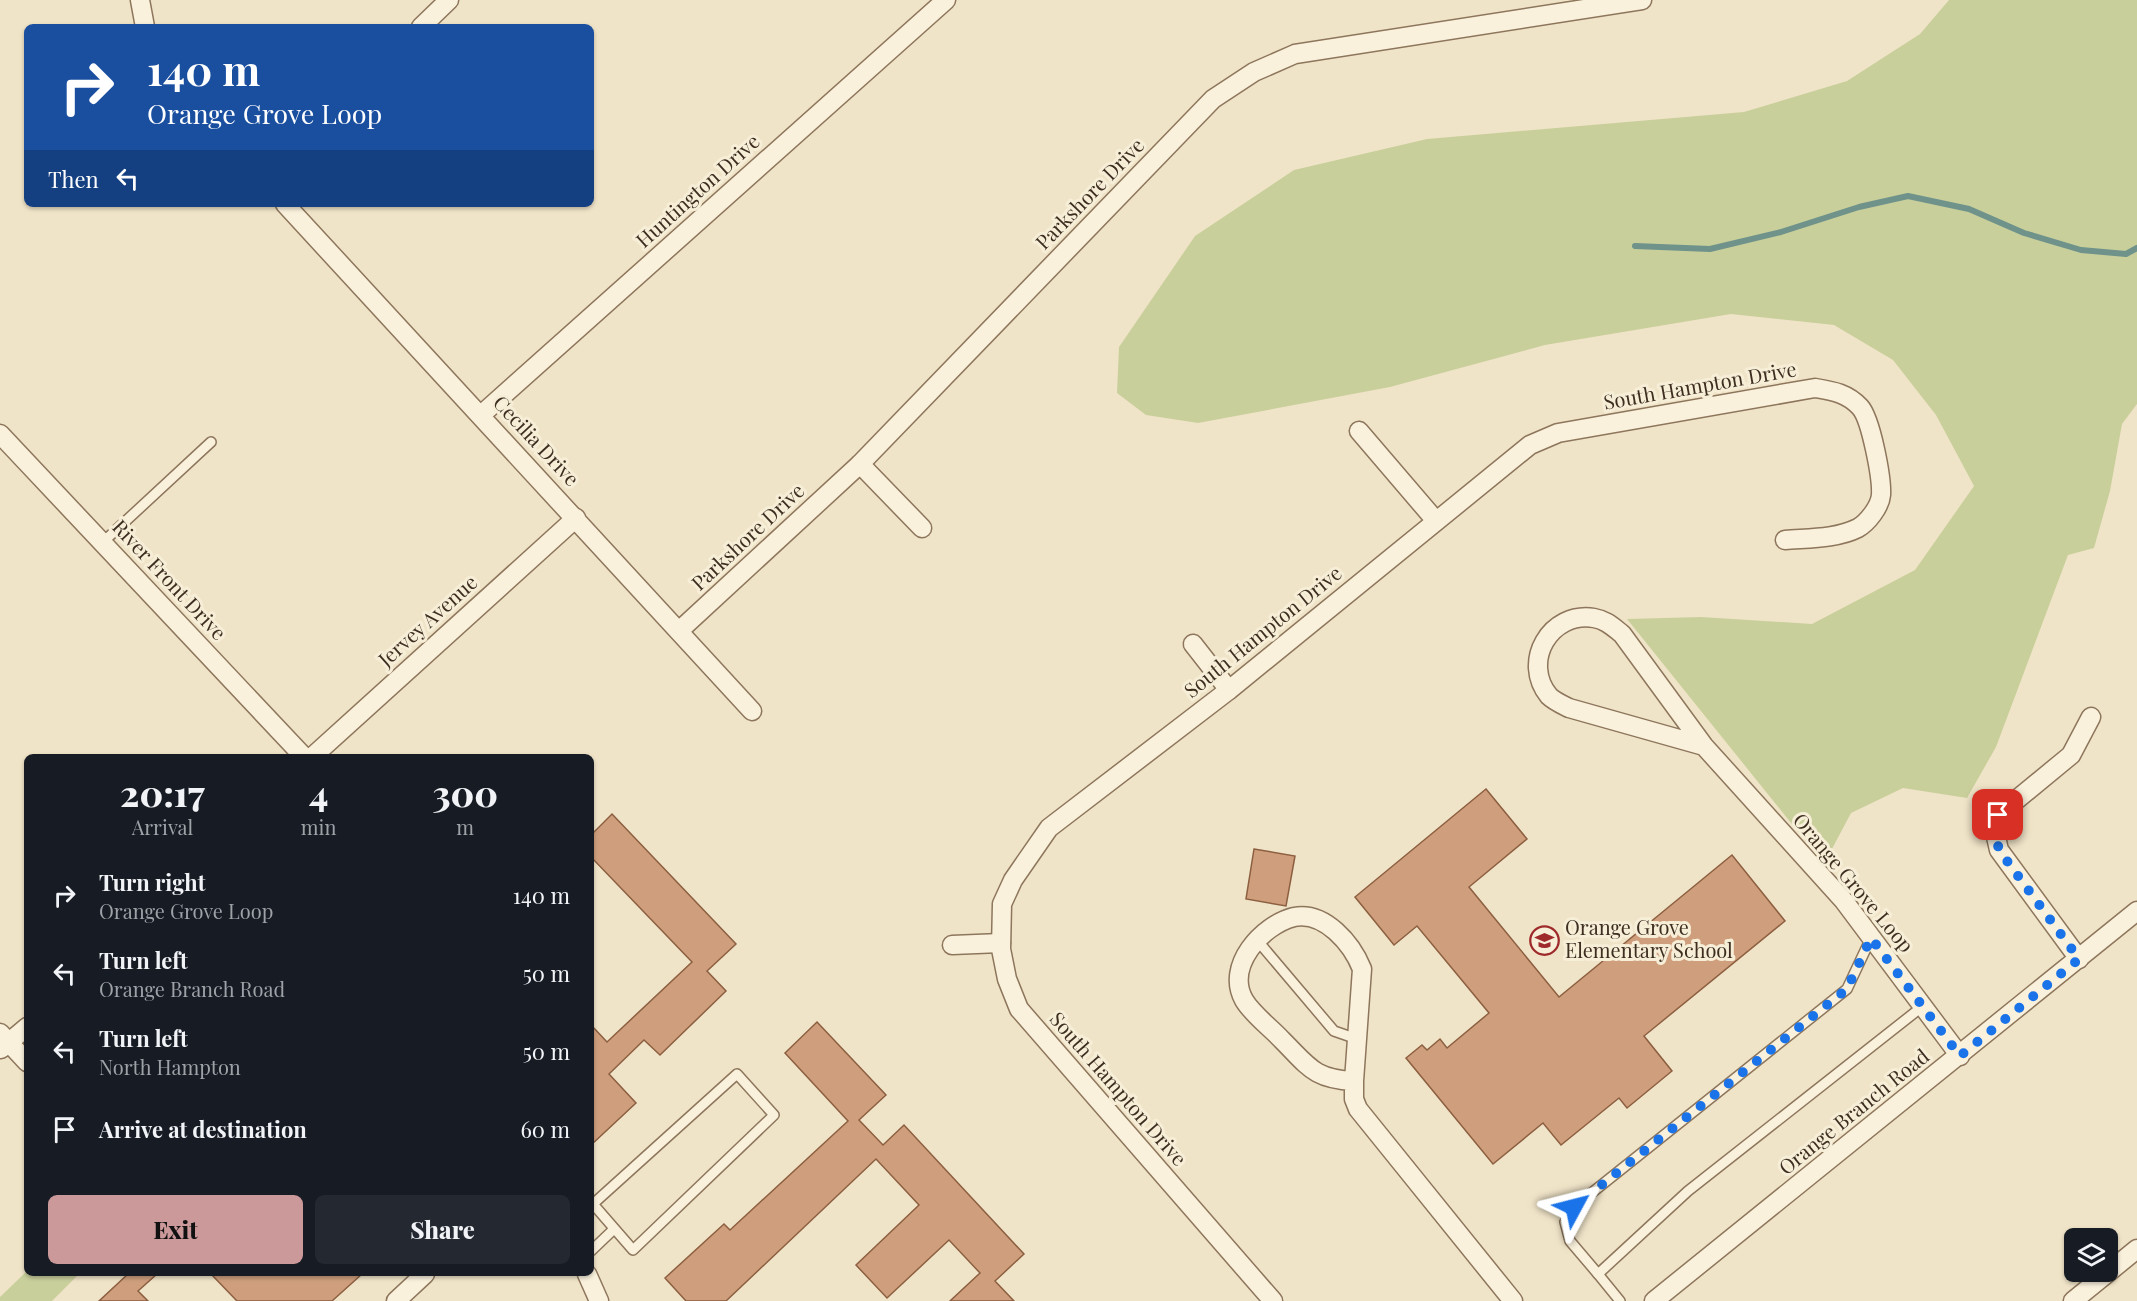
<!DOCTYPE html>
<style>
:root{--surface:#171b24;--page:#242831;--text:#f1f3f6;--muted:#9ea1a6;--accent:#cc999b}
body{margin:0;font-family:"Playfair Display",serif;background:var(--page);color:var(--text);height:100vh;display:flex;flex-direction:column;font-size:22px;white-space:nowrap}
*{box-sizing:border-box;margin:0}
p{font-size:20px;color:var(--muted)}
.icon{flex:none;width:33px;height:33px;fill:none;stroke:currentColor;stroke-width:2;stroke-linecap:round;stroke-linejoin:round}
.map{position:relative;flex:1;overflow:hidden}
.details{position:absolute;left:24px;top:754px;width:570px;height:522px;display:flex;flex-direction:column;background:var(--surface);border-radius:9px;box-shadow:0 2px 4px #0004}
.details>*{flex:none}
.hud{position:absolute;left:24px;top:24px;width:570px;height:183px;border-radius:9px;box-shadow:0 2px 4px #0004;background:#1a4fa0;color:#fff;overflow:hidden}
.fabs{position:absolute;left:2064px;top:1228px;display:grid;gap:12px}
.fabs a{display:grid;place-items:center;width:54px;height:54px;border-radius:9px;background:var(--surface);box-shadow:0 2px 4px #0004;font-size:30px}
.pin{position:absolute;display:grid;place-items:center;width:51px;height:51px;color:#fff;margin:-26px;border-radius:12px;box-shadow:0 3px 9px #0006}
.me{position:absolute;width:66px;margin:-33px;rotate:52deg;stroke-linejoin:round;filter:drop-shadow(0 0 4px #0008)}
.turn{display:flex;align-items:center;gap:21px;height:126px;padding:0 24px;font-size:27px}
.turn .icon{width:78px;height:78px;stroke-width:2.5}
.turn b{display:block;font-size:42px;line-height:51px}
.then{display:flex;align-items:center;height:57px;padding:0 24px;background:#0003;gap:12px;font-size:22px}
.eta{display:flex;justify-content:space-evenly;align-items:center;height:102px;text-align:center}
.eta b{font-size:36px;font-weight:800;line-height:42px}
.cta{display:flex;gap:12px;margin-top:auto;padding:12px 24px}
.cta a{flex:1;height:69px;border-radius:9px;background:var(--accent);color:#111;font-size:24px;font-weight:800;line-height:69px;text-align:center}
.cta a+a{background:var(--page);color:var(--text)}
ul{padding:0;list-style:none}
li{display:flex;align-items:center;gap:18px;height:78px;padding:0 24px}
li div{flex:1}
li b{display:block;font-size:22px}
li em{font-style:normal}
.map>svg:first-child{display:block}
</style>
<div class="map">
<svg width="2137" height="1301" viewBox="0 0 2137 1301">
<rect width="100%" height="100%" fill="#f0e4c8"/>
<g fill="#c9cf9b">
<path d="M 1949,0 L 2137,0 L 2137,404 L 2122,424 L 2110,491 L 2094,548 L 2068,555 L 1996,747 L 1967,798 L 1903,788 L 1851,813 L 1824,864 L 1627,619 L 1701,617 L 1812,624 L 1915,570 L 1974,486 L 1936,415 L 1893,360 L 1834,325 L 1731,314 L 1545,345 L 1390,387 L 1198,423 L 1146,415 L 1117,393 L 1119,347 L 1195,236 L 1294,170 L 1427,139 L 1744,112 L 1847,81 L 1920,34 Z"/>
<path d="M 27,1271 L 27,1274 L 79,1274 L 52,1301 L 0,1301 L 0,1297 Z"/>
</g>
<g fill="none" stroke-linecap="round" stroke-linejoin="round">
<path stroke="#6f938a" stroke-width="6" d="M 1635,246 L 1710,249 L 1781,232 L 1859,207 L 1908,196 L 1969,209 L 2024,233 L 2081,250 L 2126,254 L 2137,248"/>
</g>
<g fill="#cf9f7d" stroke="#8d5f41" stroke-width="1.5">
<path d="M 1486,789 L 1527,839 L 1469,887 L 1559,997 L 1732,855 L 1785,921 L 1644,1036 L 1672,1071 L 1627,1108 L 1619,1098 L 1561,1145 L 1543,1123 L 1493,1164 L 1406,1058 L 1422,1045 L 1427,1050 L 1440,1039 L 1447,1048 L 1489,1013 L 1417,926 L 1394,945 L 1355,897 Z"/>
<path d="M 612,814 L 736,944 L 707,971 L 726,991 L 660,1055 L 644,1040 L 609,1074 L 636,1103 L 591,1145 L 591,1025 L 607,1042 L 692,962 L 591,857 L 591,835 Z"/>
<path d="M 1254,849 L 1295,856 L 1286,906 L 1246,899 Z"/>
<path d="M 817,1022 L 886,1095 L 859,1120 L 883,1145 L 904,1125 L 1024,1254 L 995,1281 L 1014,1301 L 950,1301 L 980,1273 L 949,1240 L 887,1298 L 856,1265 L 919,1205 L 876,1159 L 726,1301 L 686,1301 L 665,1278 L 724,1224 L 730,1230 L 848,1121 L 785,1053 Z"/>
<path d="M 128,1274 L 157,1274 L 138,1291 L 148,1301 L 99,1301 Z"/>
<path d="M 211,1274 L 362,1274 L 332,1301 L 237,1301 Z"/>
</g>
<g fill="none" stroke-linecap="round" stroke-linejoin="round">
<defs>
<g id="service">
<path d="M 102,543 L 211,442"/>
<path d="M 1257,940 L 1334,1031 L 1357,1039"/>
<path d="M 737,1074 L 774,1115 L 633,1250 L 593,1204 Z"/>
<path d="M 591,1251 L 614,1229"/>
<path d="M 1598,1274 L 1570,1241 L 1565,1222 L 1574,1207 L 1847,989 L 1871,938"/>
<path d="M 1620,1301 L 1598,1274 L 1688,1191 L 1923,1006"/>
</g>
<g id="minor">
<path d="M 140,0 L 145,27"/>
<path d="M 421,27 L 449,0"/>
<path d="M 285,204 L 752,711"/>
<path d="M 481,415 L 946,0"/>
<path d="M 1359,431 L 1436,521"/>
<path d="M 0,434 L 305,758"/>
<path d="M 860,464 L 922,528"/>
<path d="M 680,630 L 860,464 L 1213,99 L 1254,72 L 1295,54 L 1642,0"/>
<path d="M 1193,644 L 1229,690"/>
<path d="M 1704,746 L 1569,708 C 1563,705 1554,701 1549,696 C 1521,662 1550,611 1594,618 C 1606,620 1613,627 1622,634 L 1704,746 L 1844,901 L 1960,1056"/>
<path d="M 311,758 L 576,518"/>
<path d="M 952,945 L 1001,943"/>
<path d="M 2079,959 L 1999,850 L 1994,828 L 1998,815 L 2071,755 L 2091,717"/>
<path d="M 0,1033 L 27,1062"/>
<path d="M 1,1049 L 27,1027"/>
<path d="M 1354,1081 C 1314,1079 1309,1067 1282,1040 C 1271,1028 1252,1014 1244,1000 C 1225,966 1262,925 1294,917 C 1325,911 1352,944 1362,969 L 1354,1081 L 1354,1099 L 1358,1109 L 1513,1301"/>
<path d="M 587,1274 L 599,1301"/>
<path d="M 396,1301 L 425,1274"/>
<path d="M 1273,1301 L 1019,1009 L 1007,979 L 1001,949 L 1002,904 L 1013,880 L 1049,828 L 1229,690 L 1530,445 L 1558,433 L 1815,388 C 1833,391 1847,393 1860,407 C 1871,419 1882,478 1881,495 C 1880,507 1867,523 1858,528 C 1836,539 1808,538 1785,540"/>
<path d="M 1654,1301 L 2137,911"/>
<path d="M 2073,1301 L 2137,1249"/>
</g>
</defs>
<use href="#service" stroke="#8d765c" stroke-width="12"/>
<use href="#minor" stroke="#8d765c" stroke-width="21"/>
<use href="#service" stroke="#faf1dc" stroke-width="9"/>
<use href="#minor" stroke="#faf1dc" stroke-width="18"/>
</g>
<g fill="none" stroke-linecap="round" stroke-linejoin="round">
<path stroke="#1a73e8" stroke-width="10" stroke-dasharray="0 18" d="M 1574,1207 L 1847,989 L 1871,938 L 1960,1056 L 2079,959 L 1999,850 L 1994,828 L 1998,815"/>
</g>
<defs>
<symbol id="school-ring" viewBox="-11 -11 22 22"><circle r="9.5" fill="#f7eed8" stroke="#9e2a2b" stroke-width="1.5"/><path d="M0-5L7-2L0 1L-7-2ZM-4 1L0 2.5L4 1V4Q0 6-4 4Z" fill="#9e2a2b"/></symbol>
</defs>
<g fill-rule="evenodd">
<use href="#school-ring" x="1528" y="924" width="33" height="33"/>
</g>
<g text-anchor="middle" stroke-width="6" stroke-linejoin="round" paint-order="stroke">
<g font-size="20" fill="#3d2e20" stroke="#f7eed8">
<text transform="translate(698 191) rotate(-42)" y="7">Huntington Drive</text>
<text transform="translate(1090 194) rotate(-46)" y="7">Parkshore Drive</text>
<text transform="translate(1700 386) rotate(-10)" y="7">South Hampton Drive</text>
<text transform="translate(536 441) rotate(47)" y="7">Cecilia Drive</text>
<text transform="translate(748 537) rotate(-43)" y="7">Parkshore Drive</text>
<text transform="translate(169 580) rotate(47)" y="7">River Front Drive</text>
<text transform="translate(428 621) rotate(-42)" y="7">Jervey Avenue</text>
<text transform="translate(1263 632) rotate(-39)" y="7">South Hampton Drive</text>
<text transform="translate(1853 883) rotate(50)" y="7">Orange Grove Loop</text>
<text transform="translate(1118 1089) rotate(49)" y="7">South Hampton Drive</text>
<text transform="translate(1854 1112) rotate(-39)" y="7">Orange Branch Road</text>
</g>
<g font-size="20" fill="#3d2e20" stroke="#f7eed8" text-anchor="start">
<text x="1565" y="935">Orange Grove<tspan x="1565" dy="23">Elementary School</tspan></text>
</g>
</g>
</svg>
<div class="fabs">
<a><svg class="icon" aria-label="layers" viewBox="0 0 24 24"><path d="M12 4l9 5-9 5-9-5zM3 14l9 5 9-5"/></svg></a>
</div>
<div class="pin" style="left:1998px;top:815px;background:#d93025"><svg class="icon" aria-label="arrive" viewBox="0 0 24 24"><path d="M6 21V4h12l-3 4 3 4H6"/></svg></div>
<svg class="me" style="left:1574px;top:1207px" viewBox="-20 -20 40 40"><path d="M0-17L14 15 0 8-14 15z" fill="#1a73e8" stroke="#fff" stroke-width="4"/></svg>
<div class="hud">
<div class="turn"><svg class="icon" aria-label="right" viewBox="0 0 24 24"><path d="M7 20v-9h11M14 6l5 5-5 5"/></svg><div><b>140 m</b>Orange Grove Loop</div></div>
<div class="then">Then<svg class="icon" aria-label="left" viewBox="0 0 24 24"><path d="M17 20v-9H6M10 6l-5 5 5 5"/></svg></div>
</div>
<section class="details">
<div class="eta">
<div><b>20:17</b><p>Arrival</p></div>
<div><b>4</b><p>min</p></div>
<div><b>300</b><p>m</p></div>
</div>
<ul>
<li><svg class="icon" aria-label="right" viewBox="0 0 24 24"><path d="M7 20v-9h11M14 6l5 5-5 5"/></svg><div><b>Turn right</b><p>Orange Grove Loop</p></div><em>140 m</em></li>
<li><svg class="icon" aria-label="left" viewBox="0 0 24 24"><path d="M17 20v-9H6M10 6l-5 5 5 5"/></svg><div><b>Turn left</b><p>Orange Branch Road</p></div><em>50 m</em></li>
<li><svg class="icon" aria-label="left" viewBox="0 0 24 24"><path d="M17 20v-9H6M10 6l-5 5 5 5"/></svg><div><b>Turn left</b><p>North Hampton</p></div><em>50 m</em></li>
<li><svg class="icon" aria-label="arrive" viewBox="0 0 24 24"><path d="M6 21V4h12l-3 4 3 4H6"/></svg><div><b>Arrive at destination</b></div><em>60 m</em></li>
</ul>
<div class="cta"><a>Exit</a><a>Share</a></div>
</section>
</div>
